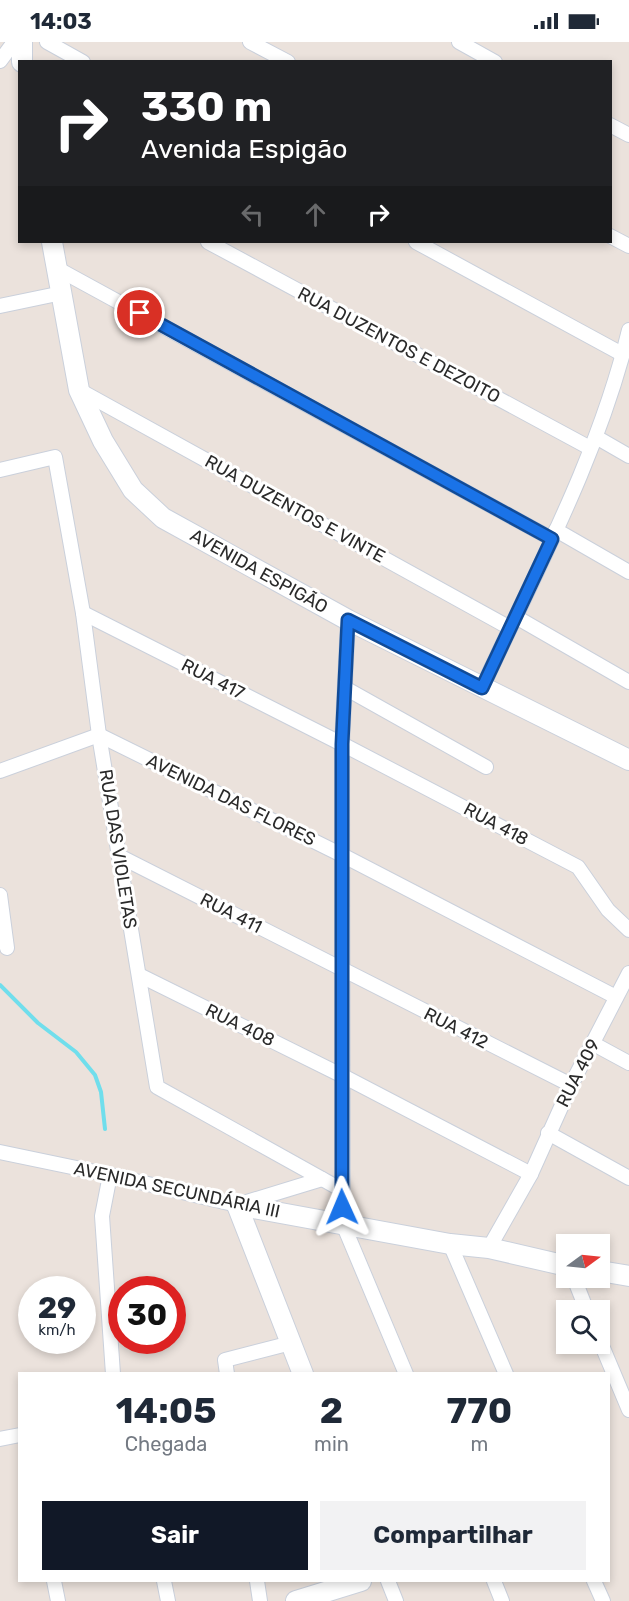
<!DOCTYPE html>
<html lang="pt">
<meta charset="utf-8">
<style>
:root{--surface:#fff;--page:#f2f2f3;--text:#1f2937;--muted:#747a83;--accent:#111827}
body{margin:0;font-family:Rubik,sans-serif;background:var(--page);color:var(--text);height:100vh;display:flex;flex-direction:column;font-size:22px;white-space:nowrap}
*{box-sizing:border-box;margin:0}
p{font-size:20px;color:var(--muted)}
.icon{flex:none;width:33px;height:33px;fill:none;stroke:currentColor;stroke-width:2;stroke-linecap:round;stroke-linejoin:round}
.map{position:relative;flex:1;overflow:hidden}
.side{position:absolute;left:18px;top:1330px;width:592px;height:210px;display:flex;flex-direction:column;background:var(--surface);border-radius:0px;box-shadow:0 3px 9px #0003}
.side>*{flex:none}
.top-card{position:absolute;left:18px;top:18px;width:594px;height:183px;border-radius:0px;box-shadow:0 3px 9px #0003;background:#202124;color:#fff;overflow:hidden}
.needle{width:39px;rotate:75deg}
.tools{position:absolute;left:556px;top:1192px;display:grid;gap:12px}
.tools a{display:grid;place-items:center;width:54px;height:54px;border-radius:0px;background:var(--surface);box-shadow:0 3px 9px #0003;font-size:30px}
.speed{position:absolute;left:18px;top:1234px;display:flex;gap:12px;font-size:30px;font-weight:700;text-align:center}
.speed>*{display:grid;place-content:center;width:78px;height:78px;border-radius:50%;background:var(--surface);box-shadow:0 3px 9px #0003;line-height:1}
.speed small{font-size:15px;font-weight:400}
.speed .limit{border:9px solid #d22;background:#fff;color:#111}
.pin{position:absolute;display:grid;place-items:center;width:51px;height:51px;color:#fff;margin:-26px;border:3px solid #fff;border-radius:50%;box-shadow:0 2px 6px #0007}
.me{position:absolute;width:66px;margin:-33px;rotate:359deg;stroke-linejoin:round;filter:drop-shadow(0 0 4px #0008)}
.turn{display:flex;align-items:center;gap:21px;height:126px;padding:0 24px;font-size:27px}
.turn .icon{width:78px;height:78px;stroke-width:2.5}
.turn b{display:block;font-size:42px;line-height:51px}
.lanes{display:flex;align-items:center;height:57px;padding:0 24px;background:#0003;justify-content:center;gap:30px;direction:ltr}
.lanes .off{opacity:.35}
.eta{display:flex;justify-content:space-evenly;align-items:center;height:102px;text-align:center}
.eta b{font-size:36px;font-weight:700;line-height:42px}
.button{display:flex;gap:12px;margin-top:auto;padding:12px 24px}
.button a{flex:1;height:69px;border-radius:0px;background:var(--accent);color:#fff;font-size:24px;font-weight:700;line-height:69px;text-align:center}
.button a+a{background:var(--page);color:var(--text)}
.status{display:flex;justify-content:space-between;align-items:center;height:42px;padding:0 30px;background:var(--surface);direction:ltr}
.status svg{height:16px;fill:currentColor}
.map>svg:first-child{display:block}
</style>
<div class="status"><b>14:03</b><svg viewBox="0 0 49 12"><path d="M0 12V9h3v3zM5 12V6h3v6zM10 12V3h3v9zM15 12V0h3v12zM26 1h20v11H26zM47 4h2v5h-2z"/></svg></div>
<div class="map">
<svg width="629" height="1559" viewBox="0 0 629 1559">
<rect width="100%" height="100%" fill="#ebe2dc"/>
<g fill="none" stroke-linecap="round" stroke-linejoin="round">
<path stroke="#70deec" stroke-width="4" d="M 0,943 L 38,981 L 76,1010 L 95,1033 L 101,1050 L 105,1087"/>
<defs>
<g id="street">
<path d="M 47,0 L 83,20"/>
<path d="M 250,0 L 288,20"/>
<path d="M 459,0 L 495,20"/>
<path d="M 0,19 L 14,0"/>
<path d="M 610,83 L 629,93"/>
<path d="M 610,194 L 629,204"/>
<path d="M 208,200 L 590,406"/>
<path d="M 416,200 L 622,312"/>
<path d="M 58,227 L 552,497"/>
<path d="M 0,264 L 62,251"/>
<path d="M 79,348 L 510,586"/>
<path d="M 596,395 L 629,414"/>
<path d="M 0,428 L 55,415 L 83,571 L 99,693 L 157,1045 L 342,1148"/>
<path d="M 556,488 L 629,530"/>
<path d="M 83,571 L 342,702 L 578,825 L 608,868 L 629,888"/>
<path d="M 516,575 L 629,640"/>
<path d="M 348,578 L 342,702 L 343,1182 L 406,1332"/>
<path d="M 345,646 L 486,725"/>
<path d="M 482,646 C 536,529 599,413 629,288"/>
<path d="M 0,729 L 99,693 L 342,813 L 616,955"/>
<path d="M 119,814 L 571,1043"/>
<path d="M 0,853 L 7,906"/>
<path d="M 139,933 L 341,1033 L 531,1132"/>
<path d="M 592,1001 L 629,1021"/>
<path d="M 548,1091 L 629,1136"/>
<path d="M 0,1110 L 110,1133 L 237,1163 L 322,1137"/>
<path d="M 110,1133 L 102,1174 L 113,1332"/>
<path d="M 450,1202 L 506,1332"/>
<path d="M 489,1206 L 531,1132 L 571,1043 L 629,931"/>
<path d="M 574,1236 L 587,1269"/>
<path d="M 600,1299 L 629,1368"/>
<path d="M 227,1332 L 225,1318 L 291,1301"/>
<path d="M 0,1397 L 20,1393"/>
<path d="M 54,1539 L 58,1559"/>
<path d="M 164,1539 L 168,1559"/>
<path d="M 257,1539 L 260,1559"/>
<path d="M 388,1539 L 396,1559"/>
<path d="M 494,1539 L 502,1559"/>
<path d="M 594,1539 L 603,1559"/>
</g>
<g id="secondary">
<path d="M 22,0 L 22,20"/>
<path d="M 52,200 L 79,348 L 103,399 L 133,448 L 163,476 L 348,578 L 629,718"/>
<path d="M 237,1163 L 450,1202 L 489,1206 L 567,1224"/>
<path d="M 237,1163 L 303,1332"/>
<path d="M 600,1229 L 629,1234"/>
<path d="M 296,1559 L 361,1539"/>
</g>
</defs>
<use href="#street" stroke="#cad0db" stroke-width="16"/>
<use href="#secondary" stroke="#cad0db" stroke-width="22"/>
<use href="#street" stroke="#fff" stroke-width="14"/>
<use href="#secondary" stroke="#fff" stroke-width="20"/>
</g>
<g fill="none" stroke-linecap="round" stroke-linejoin="round">
<defs>
<path id="route" d="M 140,271 L 552,497 L 482,646 L 348,578 L 342,702 L 342,1165"/>
</defs>
<use href="#route" stroke="#114b97" stroke-width="15"/>
<use href="#route" stroke="#1a73e8" stroke-width="10"/>
</g>
<g text-anchor="middle" stroke-width="6" stroke-linejoin="round" paint-order="stroke">
<g font-size="18" fill="#2a2a2a" stroke="#fff">
<text transform="translate(399 303) rotate(28)" y="6">RUA DUZENTOS E DEZOITO</text>
<text transform="translate(295 467) rotate(29)" y="6">RUA DUZENTOS E VINTE</text>
<text transform="translate(259 529) rotate(29)" y="6">AVENIDA ESPIGÃO</text>
<text transform="translate(213 637) rotate(27)" y="6">RUA 417</text>
<text transform="translate(231 758) rotate(26)" y="6">AVENIDA DAS FLORES</text>
<text transform="translate(496 782) rotate(28)" y="6">RUA 418</text>
<text transform="translate(118 807) rotate(81)" y="6">RUA DAS VIOLETAS</text>
<text transform="translate(231 871) rotate(27)" y="6">RUA 411</text>
<text transform="translate(240 983) rotate(26)" y="6">RUA 408</text>
<text transform="translate(456 986) rotate(27)" y="6">RUA 412</text>
<text transform="translate(578 1031) rotate(-63)" y="6">RUA 409</text>
<text transform="translate(177 1148) rotate(12)" y="6">AVENIDA SECUNDÁRIA III</text>
</g>
</g>
</svg>
<div class="tools">
<a><svg class="needle" viewBox="-14 -14 28 28"><path d="M0-13l5 13h-10z" fill="#e53935"/><path d="M0 13l5-13h-10z" fill="#747a83"/></svg></a>
<a><svg class="icon" aria-label="search" viewBox="0 0 24 24"><circle cx="10" cy="10" r="6"/><path d="M15 15l6 6"/></svg></a>
</div>
<div class="speed"><div>29<small>km/h</small></div><div class="limit">30</div></div>
<div class="pin" style="left:140px;top:271px;background:#d93025"><svg class="icon" aria-label="arrive" viewBox="0 0 24 24"><path d="M6 21V4h12l-3 4 3 4H6"/></svg></div>
<svg class="me" style="left:342px;top:1165px" viewBox="-20 -20 40 40"><path d="M0-17L14 15 0 8-14 15z" fill="#1a73e8" stroke="#fff" stroke-width="4"/></svg>
<div class="top-card">
<div class="turn"><svg class="icon" aria-label="right" viewBox="0 0 24 24"><path d="M7 20v-9h11M14 6l5 5-5 5"/></svg><div><b>330 m</b>Avenida Espigão</div></div>
<div class="lanes"><svg class="icon off" aria-label="left" viewBox="0 0 24 24"><path d="M17 20v-9H6M10 6l-5 5 5 5"/></svg><svg class="icon off" aria-label="ahead" viewBox="0 0 24 24"><path d="M12 20V5M6 11l6-6 6 6"/></svg><svg class="icon" aria-label="right" viewBox="0 0 24 24"><path d="M7 20v-9h11M14 6l5 5-5 5"/></svg></div>
</div>
<section class="side">
<div class="eta">
<div><b>14:05</b><p>Chegada</p></div>
<div><b>2</b><p>min</p></div>
<div><b>770</b><p>m</p></div>
</div>
<div class="button"><a>Sair</a><a>Compartilhar</a></div>
</section>
</div>
